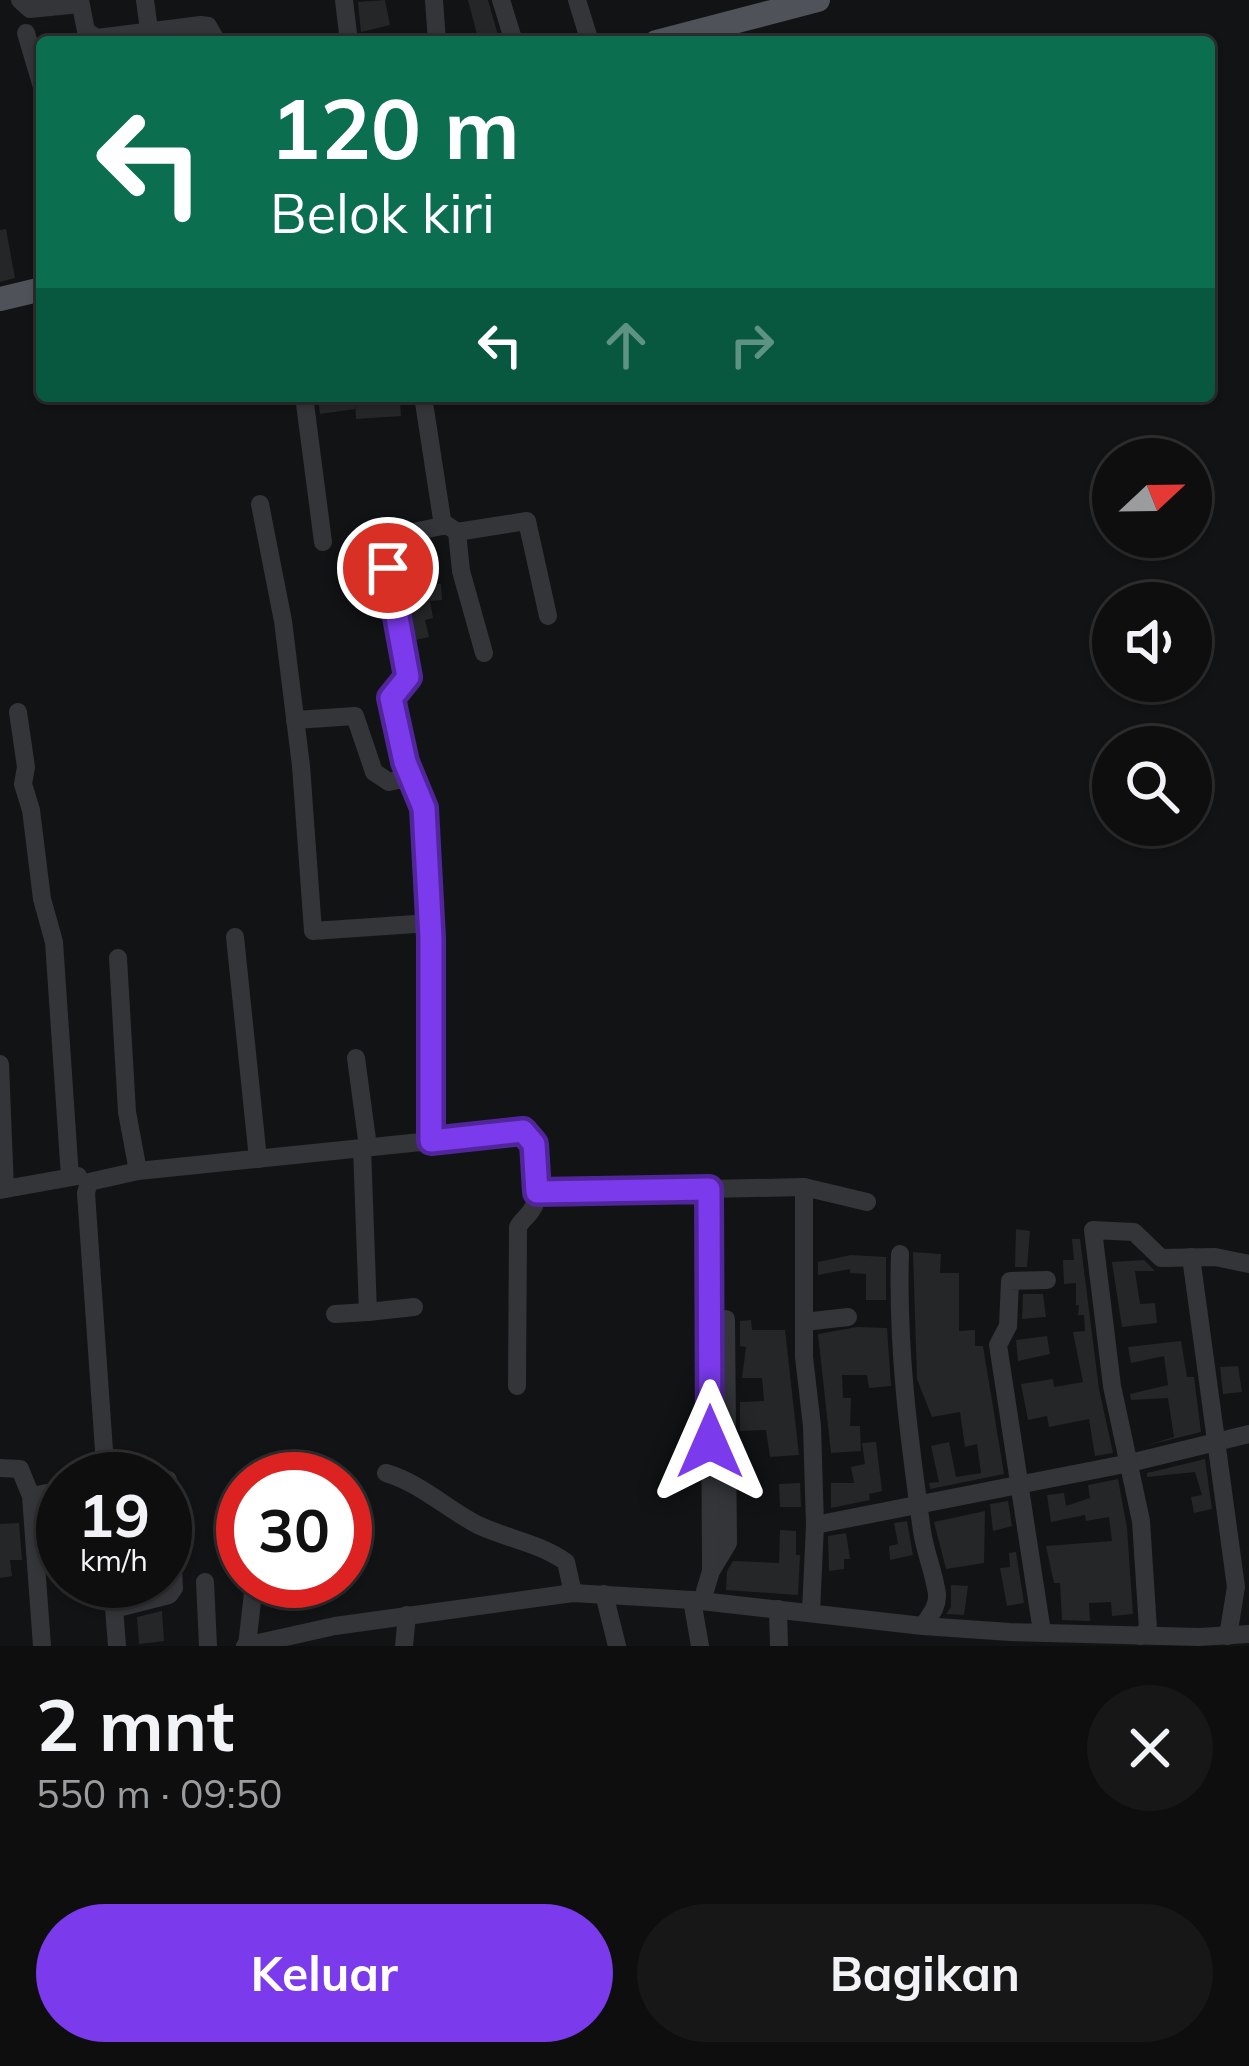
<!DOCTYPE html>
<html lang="id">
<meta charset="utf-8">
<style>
:root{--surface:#0e0e0f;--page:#171718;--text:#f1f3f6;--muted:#9b9c9e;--line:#2e2e2f;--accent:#7c3aed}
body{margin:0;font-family:Mulish,sans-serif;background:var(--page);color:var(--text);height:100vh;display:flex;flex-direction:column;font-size:45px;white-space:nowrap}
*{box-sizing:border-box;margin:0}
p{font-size:39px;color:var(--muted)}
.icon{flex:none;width:66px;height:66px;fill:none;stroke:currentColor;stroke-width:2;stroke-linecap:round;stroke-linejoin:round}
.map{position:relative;height:1646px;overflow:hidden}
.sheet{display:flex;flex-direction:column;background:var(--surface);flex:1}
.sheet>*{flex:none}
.top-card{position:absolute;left:36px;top:36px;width:1179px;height:366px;border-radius:12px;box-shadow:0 3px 9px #0004,0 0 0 3px var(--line);background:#0b6e4f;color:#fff;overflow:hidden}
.needle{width:78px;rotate:68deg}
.buttons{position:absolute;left:1092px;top:438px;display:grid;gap:24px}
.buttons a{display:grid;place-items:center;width:120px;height:120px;border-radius:50%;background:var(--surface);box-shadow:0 3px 9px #0004,0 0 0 3px var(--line);font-size:60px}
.speed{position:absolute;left:36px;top:1452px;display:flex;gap:24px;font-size:60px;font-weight:700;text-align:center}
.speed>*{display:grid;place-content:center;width:156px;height:156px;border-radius:50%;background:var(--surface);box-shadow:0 3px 9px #0004,0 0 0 3px var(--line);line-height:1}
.speed small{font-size:30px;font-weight:400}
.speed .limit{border:18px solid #d22;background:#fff;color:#111}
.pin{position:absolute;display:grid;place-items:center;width:102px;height:102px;color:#fff;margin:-51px;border:6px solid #fff;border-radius:50%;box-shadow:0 3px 12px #0007}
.me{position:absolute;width:132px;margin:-66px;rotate:0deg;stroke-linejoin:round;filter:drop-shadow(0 0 9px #0008)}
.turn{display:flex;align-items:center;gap:42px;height:252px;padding:0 36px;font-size:54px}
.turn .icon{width:156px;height:156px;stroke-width:2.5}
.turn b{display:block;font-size:84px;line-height:102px}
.lanes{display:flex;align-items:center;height:114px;padding:0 36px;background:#0003;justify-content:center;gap:60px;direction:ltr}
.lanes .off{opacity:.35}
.round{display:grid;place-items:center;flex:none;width:126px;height:126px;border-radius:63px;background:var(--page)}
.head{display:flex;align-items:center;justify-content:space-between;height:204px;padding:0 36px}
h1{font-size:72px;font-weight:700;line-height:90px}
.cta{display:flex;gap:24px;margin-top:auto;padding:24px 36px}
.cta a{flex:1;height:138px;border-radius:72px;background:var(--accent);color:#fff;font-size:48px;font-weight:700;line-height:138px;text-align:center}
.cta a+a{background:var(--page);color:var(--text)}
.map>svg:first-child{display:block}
</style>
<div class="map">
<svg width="1249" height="1646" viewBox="0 0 1249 1646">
<rect width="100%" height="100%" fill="#121314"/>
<g fill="#252628">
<path d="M 385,0 L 390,25 L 361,32 L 358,2 Z"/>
<path d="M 468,0 L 488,0 L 500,42 L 479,42 Z"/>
<path d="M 6,229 L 15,278 L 0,282 L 0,230 Z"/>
<path d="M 355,396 L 355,409 L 320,414 L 318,399 Z"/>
<path d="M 371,400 L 371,405 L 400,402 L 401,416 L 356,419 L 355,401 Z"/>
<path d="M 419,584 L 441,584 L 442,600 L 430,601 L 433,618 L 425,620 L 429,637 L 415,640 L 410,609 L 421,607 Z"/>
<path d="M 1016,1229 L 1030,1231 L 1027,1267 L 1015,1267 Z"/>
<path d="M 1072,1239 L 1080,1239 L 1099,1389 L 1113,1453 L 1095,1456 L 1089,1419 L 1049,1427 L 1047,1416 L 1028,1420 L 1021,1384 L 1053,1379 L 1054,1387 L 1083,1382 L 1073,1332 L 1085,1331 L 1084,1315 L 1078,1315 L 1079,1305 L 1076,1305 L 1076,1283 L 1064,1284 L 1063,1260 L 1074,1260 Z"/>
<path d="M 913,1252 L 941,1254 L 940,1273 L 959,1273 L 959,1331 L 975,1330 L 975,1346 L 983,1346 L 1004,1474 L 930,1489 L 929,1483 L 939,1482 L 931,1446 L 949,1442 L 956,1477 L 981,1473 L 977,1444 L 965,1447 L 960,1412 L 932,1417 L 917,1379 Z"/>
<path d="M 851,1255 L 886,1257 L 886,1300 L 866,1300 L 866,1274 L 850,1273 L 850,1269 L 818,1275 L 818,1262 Z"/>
<path d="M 1144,1260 L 1155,1271 L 1135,1271 L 1140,1304 L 1155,1303 L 1157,1323 L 1122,1327 L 1112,1262 Z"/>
<path d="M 1023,1294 L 1043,1294 L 1046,1317 L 1022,1319 Z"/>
<path d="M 751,1320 L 752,1330 L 785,1330 L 799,1455 L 770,1457 L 766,1430 L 740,1431 L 740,1402 L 764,1401 L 762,1378 L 742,1378 L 746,1347 L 740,1346 L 740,1321 Z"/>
<path d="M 857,1327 L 887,1328 L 891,1386 L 869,1388 L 867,1375 L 842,1375 L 843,1398 L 851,1398 L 850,1426 L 860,1426 L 861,1451 L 831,1453 L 818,1334 Z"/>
<path d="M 1047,1336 L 1050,1354 L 1018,1361 L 1016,1340 Z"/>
<path d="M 1181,1341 L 1187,1377 L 1194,1377 L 1201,1432 L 1144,1446 L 1174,1437 L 1168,1398 L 1131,1400 L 1130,1394 L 1168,1385 L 1164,1356 L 1131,1363 L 1128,1347 Z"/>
<path d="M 1238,1366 L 1242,1392 L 1223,1394 L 1220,1367 Z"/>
<path d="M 876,1442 L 882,1491 L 869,1494 L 870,1500 L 831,1508 L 831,1483 L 854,1483 L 851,1467 L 865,1464 L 862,1443 Z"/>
<path d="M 1205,1459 L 1212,1509 L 1194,1513 L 1191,1497 L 1202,1495 L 1195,1472 L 1147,1477 L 1147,1473 Z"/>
<path d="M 1118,1479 L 1127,1528 L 1133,1614 L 1112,1616 L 1111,1602 L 1089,1603 L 1090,1621 L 1062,1620 L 1060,1583 L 1054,1583 L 1046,1546 L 1112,1541 L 1109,1517 L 1086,1521 L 1085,1515 L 1051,1522 L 1047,1495 L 1064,1493 L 1066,1506 L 1090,1498 L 1088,1485 Z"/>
<path d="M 800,1483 L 801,1507 L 780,1507 L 779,1484 Z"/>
<path d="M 1008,1501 L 1012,1526 L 993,1531 L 990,1504 Z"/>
<path d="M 985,1511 L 984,1563 L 946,1569 L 934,1522 Z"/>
<path d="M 907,1521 L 913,1555 L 890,1560 L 889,1546 L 898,1544 L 894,1523 Z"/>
<path d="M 19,1523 L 22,1560 L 10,1560 L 12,1576 L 0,1578 L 0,1524 Z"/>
<path d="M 780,1530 L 796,1531 L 796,1555 L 800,1555 L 798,1595 L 726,1590 L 727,1571 L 733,1561 L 779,1563 Z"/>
<path d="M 846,1533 L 850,1559 L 844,1559 L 844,1569 L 829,1571 L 828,1536 Z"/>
<path d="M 1016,1552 L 1024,1603 L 1007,1606 L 1000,1568 L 1010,1567 L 1009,1553 Z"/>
<path d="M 951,1585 L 968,1586 L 964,1615 L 946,1614 L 951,1607 Z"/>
<path d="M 162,1611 L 164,1641 L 139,1644 L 137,1617 Z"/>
</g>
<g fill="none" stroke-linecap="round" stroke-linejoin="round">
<g stroke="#333539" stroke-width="18">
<path d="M 20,0 L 30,9 L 80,4"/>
<path d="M 80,0 L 86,31 L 97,38 L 201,25 L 208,26 L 217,42"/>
<path d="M 145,0 L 149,30"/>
<path d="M 344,0 L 349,42"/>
<path d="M 434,0 L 437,42"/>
<path d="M 501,0 L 514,42"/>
<path d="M 577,0 L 590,42"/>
<path d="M 26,33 L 42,87"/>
<path d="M 304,396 L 323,542"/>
<path d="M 423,396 L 443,526"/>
<path d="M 260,504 L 283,621 L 301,766 L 313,931 L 430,923"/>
<path d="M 457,532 L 527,521 L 548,616"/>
<path d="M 484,653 L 461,571 L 457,532 L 447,525 L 384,538 L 408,677 L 391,698 L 405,762 L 424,809 L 431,938 L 431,1141 L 523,1131 C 537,1147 545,1192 531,1211 C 527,1217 521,1221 518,1227 L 517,1386"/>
<path d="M 18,712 L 26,767 L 23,784 L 31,810 L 42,899 L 54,942 L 70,1177"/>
<path d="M 295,720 L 355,716 L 374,772 L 389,782 L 411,777"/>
<path d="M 235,937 L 258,1159"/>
<path d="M 118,958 L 127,1112 L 138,1171"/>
<path d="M 356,1058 L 368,1147"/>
<path d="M 0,1064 L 5,1189"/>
<path d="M 362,1148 L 368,1312 L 414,1307"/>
<path d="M 804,1187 L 804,1357 L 812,1426 L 815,1525 L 811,1612"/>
<path d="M 0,1190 L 78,1176"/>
<path d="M 537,1193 L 709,1189"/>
<path d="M 900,1254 C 897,1348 909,1438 922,1531 C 925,1552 934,1572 937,1594 C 938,1607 930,1615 923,1626"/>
<path d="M 1191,1257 L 1236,1587 L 1228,1636"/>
<path d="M 335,1314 L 368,1312"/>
<path d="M 804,1322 L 848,1317"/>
<path d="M 0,1468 L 20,1469 L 31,1496 L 42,1646"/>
<path d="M 386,1473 C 420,1483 447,1509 478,1525 C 508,1539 539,1543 566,1562 L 573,1593"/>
<path d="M 106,1479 L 86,1193 L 89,1182 L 138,1171 L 431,1141"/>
<path d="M 31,1496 L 63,1490"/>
<path d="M 815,1525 L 1130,1463 L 1249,1434"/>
<path d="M 711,1571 L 728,1543 L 726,1319"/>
<path d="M 112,1581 L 117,1646"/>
<path d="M 205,1582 L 208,1646"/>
<path d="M 604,1594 L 617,1646"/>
<path d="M 692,1600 L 700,1646"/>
<path d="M 702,1601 L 711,1571 L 709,1189 L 804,1187 L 867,1202"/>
<path d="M 114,1609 L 169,1595 L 174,1588 L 168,1480"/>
<path d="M 778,1609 L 779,1646"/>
<path d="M 1042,1632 L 998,1345 L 1008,1326 L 1010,1281 L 1047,1280"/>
<path d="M 1140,1636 L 1148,1629 L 1141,1521 L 1112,1386 L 1093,1230 L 1134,1232 L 1161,1258 L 1215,1257 L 1249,1264"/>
<path d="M 245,1646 L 335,1626 L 573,1593 L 692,1600 L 923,1626 L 1010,1632 L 1199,1637 L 1249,1634"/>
<path d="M 247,1646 L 253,1593"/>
<path d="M 404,1646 L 407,1615"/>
</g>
<g stroke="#4f5359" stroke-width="24">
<path d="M 656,42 L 818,0"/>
<path d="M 0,299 L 42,289"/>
</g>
</g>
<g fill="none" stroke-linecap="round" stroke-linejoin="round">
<defs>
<path id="route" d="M 388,568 L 408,677 L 391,698 L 405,762 L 424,808 L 431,938 L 431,1141 L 523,1131 L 534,1144 L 537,1192 L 709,1189 L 710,1442"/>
</defs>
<use href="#route" stroke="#51269a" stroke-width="30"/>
<use href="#route" stroke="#7c3aed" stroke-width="21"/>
</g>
</svg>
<div class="buttons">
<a><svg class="needle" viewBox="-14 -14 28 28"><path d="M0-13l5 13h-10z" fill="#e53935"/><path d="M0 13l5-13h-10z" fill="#9b9c9e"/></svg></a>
<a><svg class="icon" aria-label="sound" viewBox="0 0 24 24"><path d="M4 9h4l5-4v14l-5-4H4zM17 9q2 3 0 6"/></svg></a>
<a><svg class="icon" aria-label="search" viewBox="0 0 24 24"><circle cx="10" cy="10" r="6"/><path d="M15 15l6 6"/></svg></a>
</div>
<div class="speed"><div>19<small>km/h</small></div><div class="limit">30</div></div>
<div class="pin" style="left:388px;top:568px;background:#d93025"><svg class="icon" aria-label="arrive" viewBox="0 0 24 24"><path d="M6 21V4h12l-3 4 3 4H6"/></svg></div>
<svg class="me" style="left:710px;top:1442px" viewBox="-20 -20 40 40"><path d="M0-17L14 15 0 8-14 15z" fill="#7c3aed" stroke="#fff" stroke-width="4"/></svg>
<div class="top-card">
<div class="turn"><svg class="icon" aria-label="left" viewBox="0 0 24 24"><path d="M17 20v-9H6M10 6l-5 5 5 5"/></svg><div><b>120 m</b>Belok kiri</div></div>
<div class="lanes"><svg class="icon" aria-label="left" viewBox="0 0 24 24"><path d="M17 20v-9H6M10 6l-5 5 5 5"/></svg><svg class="icon off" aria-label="ahead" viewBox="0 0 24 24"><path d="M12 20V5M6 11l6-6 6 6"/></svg><svg class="icon off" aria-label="right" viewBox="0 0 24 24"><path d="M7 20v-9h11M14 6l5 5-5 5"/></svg></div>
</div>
</div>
<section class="sheet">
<div class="head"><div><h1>2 mnt</h1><p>550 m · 09:50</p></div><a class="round"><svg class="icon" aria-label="close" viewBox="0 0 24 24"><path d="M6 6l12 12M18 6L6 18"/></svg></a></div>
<div class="cta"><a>Keluar</a><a>Bagikan</a></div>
</section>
